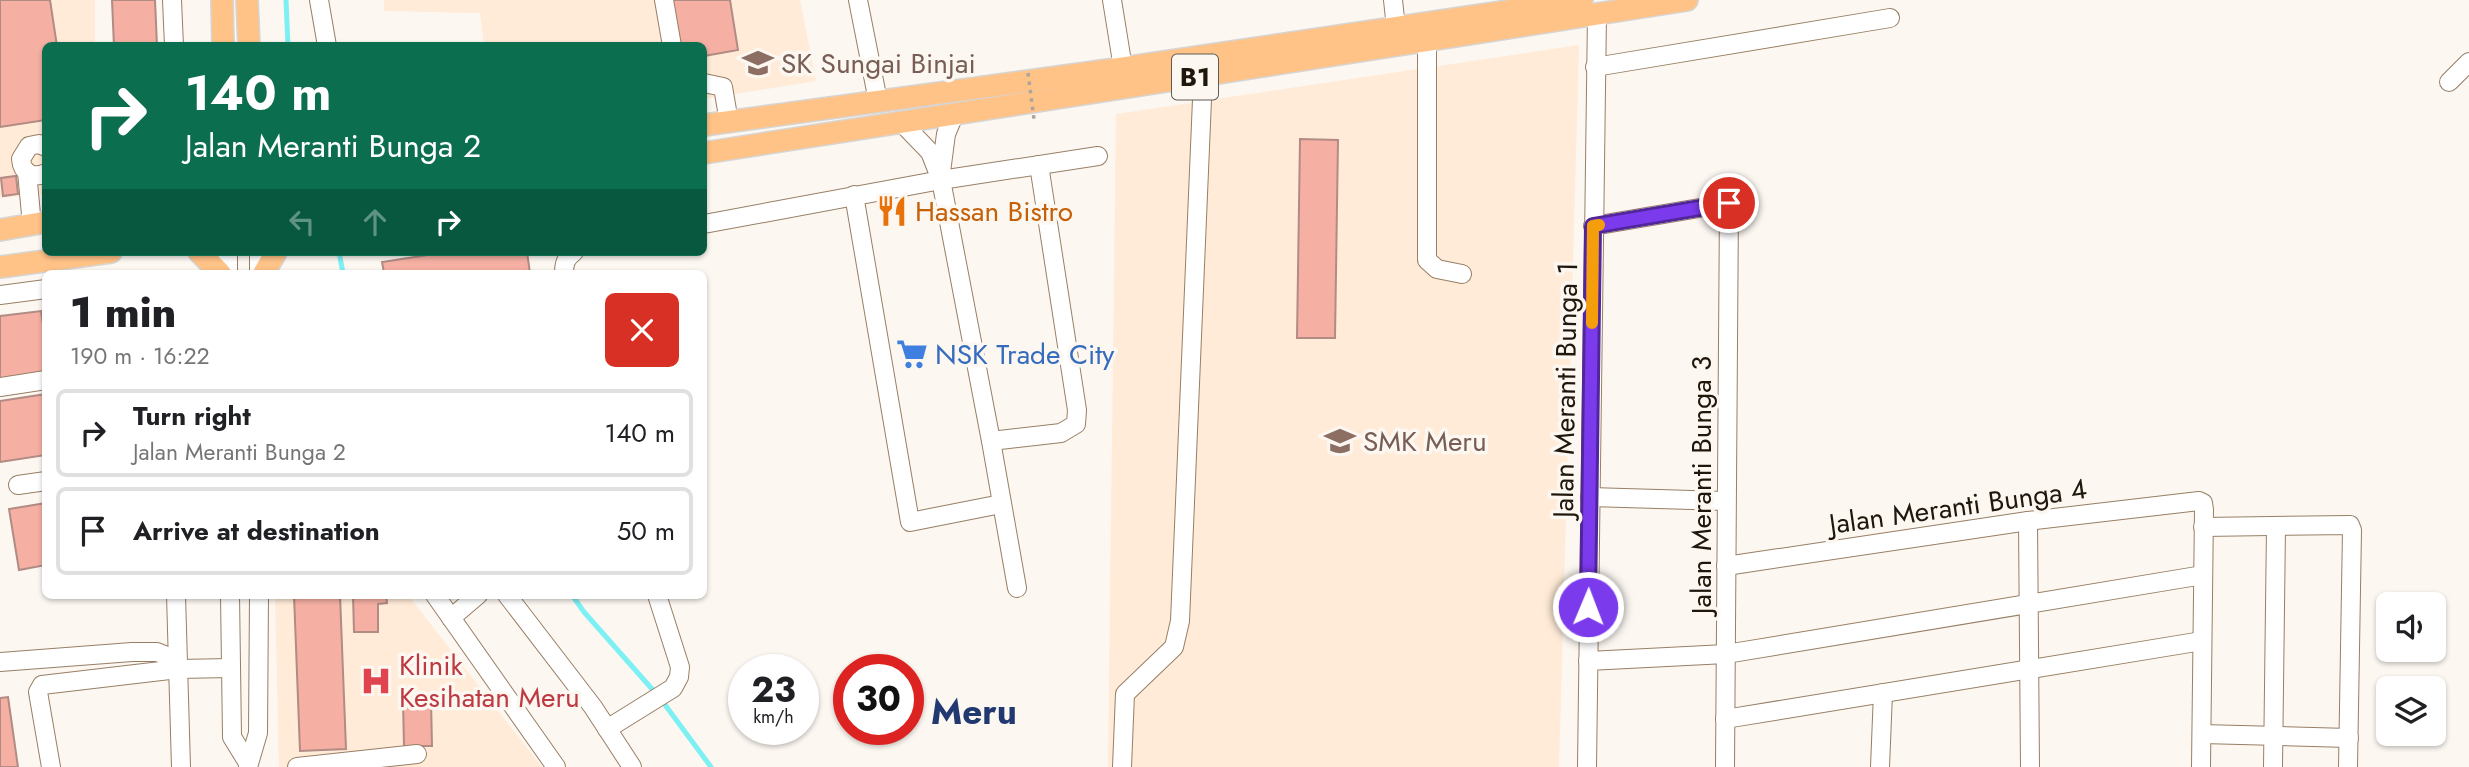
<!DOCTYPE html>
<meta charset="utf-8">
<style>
:root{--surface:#fff;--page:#f2f2f2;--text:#202124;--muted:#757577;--line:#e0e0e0}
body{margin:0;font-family:Jost,sans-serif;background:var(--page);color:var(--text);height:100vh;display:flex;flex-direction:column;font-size:26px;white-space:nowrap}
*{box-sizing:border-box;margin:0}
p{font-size:23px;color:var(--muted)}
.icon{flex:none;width:38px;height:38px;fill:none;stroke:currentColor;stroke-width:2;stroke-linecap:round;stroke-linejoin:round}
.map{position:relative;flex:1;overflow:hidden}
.side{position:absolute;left:42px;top:270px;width:665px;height:329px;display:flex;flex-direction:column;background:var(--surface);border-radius:10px;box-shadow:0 2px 5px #0004}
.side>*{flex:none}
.hud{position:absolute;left:42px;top:42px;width:665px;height:214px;border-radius:10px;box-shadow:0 2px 5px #0004;background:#0b6e4f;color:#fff;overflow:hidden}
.controls{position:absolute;left:2376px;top:592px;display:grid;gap:14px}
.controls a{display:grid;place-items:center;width:70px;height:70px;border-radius:10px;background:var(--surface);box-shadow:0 2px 5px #0004;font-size:35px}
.speed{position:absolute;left:728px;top:654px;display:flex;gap:14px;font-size:35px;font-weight:700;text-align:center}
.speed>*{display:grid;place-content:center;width:91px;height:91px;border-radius:50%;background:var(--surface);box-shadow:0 2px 5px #0004;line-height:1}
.speed small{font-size:18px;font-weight:400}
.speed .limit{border:10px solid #d22;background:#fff;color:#111}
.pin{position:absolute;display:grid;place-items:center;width:60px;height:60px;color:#fff;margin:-30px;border:4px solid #fff;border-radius:50%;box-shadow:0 2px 7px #0007}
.me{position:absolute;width:77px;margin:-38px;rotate:1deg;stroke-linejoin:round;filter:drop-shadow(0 0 5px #0008)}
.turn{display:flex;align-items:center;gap:24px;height:147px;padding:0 28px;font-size:32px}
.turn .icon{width:91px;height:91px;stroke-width:2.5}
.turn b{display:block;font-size:49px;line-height:60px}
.lanes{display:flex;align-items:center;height:66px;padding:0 28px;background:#0003;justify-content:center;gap:35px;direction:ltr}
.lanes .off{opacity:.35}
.round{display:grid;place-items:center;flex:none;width:74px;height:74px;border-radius:10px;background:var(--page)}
.overview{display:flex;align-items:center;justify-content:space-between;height:119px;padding:0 28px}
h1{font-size:42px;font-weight:800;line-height:52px}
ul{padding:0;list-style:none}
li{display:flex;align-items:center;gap:21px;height:88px;margin:0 14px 10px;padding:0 14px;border:4px solid var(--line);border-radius:10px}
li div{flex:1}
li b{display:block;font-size:26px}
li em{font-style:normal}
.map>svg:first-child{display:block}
</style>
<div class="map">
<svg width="2469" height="767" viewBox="0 0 2469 767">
<rect width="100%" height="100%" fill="#fcf7f1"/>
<g fill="#ffebd7">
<path d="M 0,0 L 95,0 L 95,45 L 46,46 L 45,194 L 0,198 Z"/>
<path d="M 384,0 L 800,0 L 816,81 L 704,99 L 704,46 L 484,45 L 480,13 L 384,11 Z"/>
<path d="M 1579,45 L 1559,767 L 1108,767 L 1116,114 Z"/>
<path d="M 275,595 L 408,595 L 542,767 L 279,767 Z"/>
</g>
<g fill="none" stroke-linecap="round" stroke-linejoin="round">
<g stroke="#7df0f3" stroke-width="5">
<path d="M 286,0 L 288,46"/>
<path d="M 339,252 L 343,273"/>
<path d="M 572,595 L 584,612 L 660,698 L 711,767"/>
</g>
</g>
<g fill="#f5b0a3" stroke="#b18b84" stroke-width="2">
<path d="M 0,0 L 50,0 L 57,46 L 46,46 L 46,120 L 0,127 Z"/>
<path d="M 112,0 L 155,0 L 157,46 L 114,46 Z"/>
<path d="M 672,0 L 730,0 L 738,50 L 704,56 L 704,46 L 680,46 Z"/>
<path d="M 1300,139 L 1338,140 L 1335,338 L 1297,338 Z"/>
<path d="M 16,176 L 18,194 L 3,196 L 1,178 Z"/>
<path d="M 447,252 L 527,252 L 530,273 L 384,273 L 382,262 Z"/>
<path d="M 41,311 L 46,345 L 46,378 L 0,383 L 0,316 Z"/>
<path d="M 46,394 L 46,455 L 0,462 L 0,401 Z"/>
<path d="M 46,503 L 46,565 L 19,570 L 9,509 Z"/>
<path d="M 294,595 L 340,595 L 346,749 L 300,751 Z"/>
<path d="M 353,595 L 386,595 L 387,603 L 378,604 L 378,632 L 354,632 Z"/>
<path d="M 8,697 L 18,767 L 0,767 L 0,698 Z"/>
<path d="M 431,699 L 432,746 L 404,746 L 403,700 Z"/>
</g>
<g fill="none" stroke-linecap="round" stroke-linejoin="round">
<defs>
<g id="minor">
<path d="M 172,0 L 174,46"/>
<path d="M 319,0 L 327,46"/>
<path d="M 664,0 L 672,46"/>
<path d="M 858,0 L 878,101"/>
<path d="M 1112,0 L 1123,68"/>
<path d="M 1393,0 L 1396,28"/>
<path d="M 1427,41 L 1427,260 L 1437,269 L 1462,274"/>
<path d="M 1595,67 L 1890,18"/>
<path d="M 2449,82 L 2469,62"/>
<path d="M 704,83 L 723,87 L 729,122"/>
<path d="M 902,123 L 930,152 L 941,180 L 991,441 L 1017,588"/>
<path d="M 46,147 L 39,144 L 29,146 L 21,159 C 22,173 33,179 46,173"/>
<path d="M 27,172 L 32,225"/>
<path d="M 941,172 L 946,134 L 954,115"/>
<path d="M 854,195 L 910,522 L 1001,504"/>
<path d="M 704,224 L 941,180 L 1098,156"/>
<path d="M 1593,226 L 1729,203 L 1725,767"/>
<path d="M 228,252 L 228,273"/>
<path d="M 259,252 L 259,273"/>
<path d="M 564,273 C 564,263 566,258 574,252"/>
<path d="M 0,295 L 46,289"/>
<path d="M 0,387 L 46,380"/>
<path d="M 991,441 L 1061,433 L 1076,424 L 1077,410 L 1039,165"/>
<path d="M 18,485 L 46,481"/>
<path d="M 1590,497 L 1726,501"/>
<path d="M 2028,521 L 2030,767"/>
<path d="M 2203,527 L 2350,525 L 2352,530 L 2348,767"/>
<path d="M 1726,566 L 2028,521 L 2199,501 L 2203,503 L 2204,510 L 2201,767"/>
<path d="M 176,595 L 181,767"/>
<path d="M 230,595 L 232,737 L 248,763"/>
<path d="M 435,595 L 556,767"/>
<path d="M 507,595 L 593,707 L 632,767"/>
<path d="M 451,618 L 478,595"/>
<path d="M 1588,661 L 1726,654 L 2203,575"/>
<path d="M 0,662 L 132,652 L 157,652 L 167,656 L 178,669"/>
<path d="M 1725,719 L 2202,641"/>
<path d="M 607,729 L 673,688 L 679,677 L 680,667 L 657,595"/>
<path d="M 2202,734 L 2349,738"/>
<path d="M 51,767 L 38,692 L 42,685 L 178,669 L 231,668"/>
<path d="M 248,767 L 258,733 L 259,595"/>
<path d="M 297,767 L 417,754"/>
<path d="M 1122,767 L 1125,694 L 1174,647 L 1180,621 L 1203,76"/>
<path d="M 1587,767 L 1597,14"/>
<path d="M 1880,767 L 1883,693"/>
<path d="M 2273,767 L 2276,527"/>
</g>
<g id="major">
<path d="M 222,0 L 223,46"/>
<path d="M 247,0 L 249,46"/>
<path d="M 704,125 L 1123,68 L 1582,0"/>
<path d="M 704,153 L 1687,0"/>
<path d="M 0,230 L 46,222"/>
<path d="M 199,252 L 220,273"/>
<path d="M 0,267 L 111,252"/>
<path d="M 264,273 L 276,252"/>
</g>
</defs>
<use href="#minor" stroke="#977f65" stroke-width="20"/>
<use href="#major" stroke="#d7d5d3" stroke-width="24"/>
<use href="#minor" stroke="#fff" stroke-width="18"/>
<use href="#major" stroke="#ffc287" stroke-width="21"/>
<path stroke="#aba59d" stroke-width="3.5" stroke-dasharray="3.5 5" stroke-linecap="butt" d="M 1028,73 L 1034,119"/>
</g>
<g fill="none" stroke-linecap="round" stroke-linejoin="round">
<defs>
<path id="route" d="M 1588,607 L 1593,226 L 1729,203"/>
</defs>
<use href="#route" stroke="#51269a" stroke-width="18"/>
<use href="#route" stroke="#7c3aed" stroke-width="12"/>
<path stroke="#f59e0b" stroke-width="12" d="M 1592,323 L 1593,226 L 1599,225"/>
</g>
<defs>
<symbol id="school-bare" viewBox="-9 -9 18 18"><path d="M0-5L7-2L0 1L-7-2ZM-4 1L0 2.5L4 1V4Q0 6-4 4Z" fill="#8d6e63" stroke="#fcf7f1" stroke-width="2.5" paint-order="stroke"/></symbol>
<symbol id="restaurant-bare" viewBox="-9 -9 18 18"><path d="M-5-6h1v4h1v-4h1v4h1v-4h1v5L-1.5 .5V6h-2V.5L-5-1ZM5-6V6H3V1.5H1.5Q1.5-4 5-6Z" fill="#e8710a" stroke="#fcf7f1" stroke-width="2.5" paint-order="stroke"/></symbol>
<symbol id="supermarket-bare" viewBox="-9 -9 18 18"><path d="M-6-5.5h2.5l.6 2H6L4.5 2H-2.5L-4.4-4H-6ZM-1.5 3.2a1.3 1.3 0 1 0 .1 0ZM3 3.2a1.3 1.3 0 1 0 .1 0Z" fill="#3f7fe0" stroke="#fcf7f1" stroke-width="2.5" paint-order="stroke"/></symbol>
<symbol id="hospital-bare" viewBox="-9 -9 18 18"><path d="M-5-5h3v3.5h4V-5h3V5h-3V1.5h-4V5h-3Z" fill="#e0444e" stroke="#fcf7f1" stroke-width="2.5" paint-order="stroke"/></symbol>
</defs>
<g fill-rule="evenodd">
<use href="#school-bare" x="736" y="41" width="44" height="44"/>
<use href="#restaurant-bare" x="870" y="189" width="44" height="44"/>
<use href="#supermarket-bare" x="890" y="332" width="44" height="44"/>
<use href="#school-bare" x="1318" y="419" width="44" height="44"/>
<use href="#hospital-bare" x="354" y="659" width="44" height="44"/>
</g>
<g text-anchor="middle" stroke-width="7" stroke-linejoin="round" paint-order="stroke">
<rect fill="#fcf7f1" stroke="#615a51" stroke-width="2" x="1172" y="54.5" width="46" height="45" rx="5"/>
<g font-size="26" font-weight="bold" fill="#1f160c">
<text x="1195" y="86">B1</text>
</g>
<g font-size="28" fill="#785e54" stroke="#fcf7f1" text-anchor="start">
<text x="781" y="73">SK Sungai Binjai</text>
<text x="1363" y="451">SMK Meru</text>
</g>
<g font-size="28" fill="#c56008" stroke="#fcf7f1" text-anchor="start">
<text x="915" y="221">Hassan Bistro</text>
</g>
<g font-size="28" fill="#366cbe" stroke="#fcf7f1" text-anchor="start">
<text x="935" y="364">NSK Trade City</text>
</g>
<g font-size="28" fill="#1f160c" stroke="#fcf7f1">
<text transform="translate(1565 390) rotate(-89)" y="10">Jalan Meranti Bunga 1</text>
<text transform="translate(1701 485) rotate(-90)" y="10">Jalan Meranti Bunga 3</text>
<text transform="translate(1958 506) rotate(-8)" y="10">Jalan Meranti Bunga 4</text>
</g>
<g font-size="28" fill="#be3a42" stroke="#fcf7f1" text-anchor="start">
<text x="399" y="675">Klinik<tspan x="399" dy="32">Kesihatan Meru</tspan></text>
</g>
<g font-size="35" font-weight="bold" fill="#213970" stroke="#fcf7f1">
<text x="974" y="724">Meru</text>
</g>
</g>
</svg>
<div class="controls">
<a><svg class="icon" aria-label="sound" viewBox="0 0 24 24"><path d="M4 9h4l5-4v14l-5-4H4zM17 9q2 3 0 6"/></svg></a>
<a><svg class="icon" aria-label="layers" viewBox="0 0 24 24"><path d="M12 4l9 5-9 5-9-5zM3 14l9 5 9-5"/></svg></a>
</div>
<div class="speed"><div>23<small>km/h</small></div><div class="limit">30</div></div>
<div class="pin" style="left:1729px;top:203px;background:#d93025"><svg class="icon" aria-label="arrive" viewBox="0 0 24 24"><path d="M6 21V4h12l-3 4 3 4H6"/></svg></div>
<svg class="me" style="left:1588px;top:607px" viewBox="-20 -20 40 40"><circle r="17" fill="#7c3aed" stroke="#fff" stroke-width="3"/><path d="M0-11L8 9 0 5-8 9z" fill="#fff"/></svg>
<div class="hud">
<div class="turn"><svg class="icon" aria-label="right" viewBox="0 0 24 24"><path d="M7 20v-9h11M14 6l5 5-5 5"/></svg><div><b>140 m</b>Jalan Meranti Bunga 2</div></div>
<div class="lanes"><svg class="icon off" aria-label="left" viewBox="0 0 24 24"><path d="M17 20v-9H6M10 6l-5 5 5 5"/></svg><svg class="icon off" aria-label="ahead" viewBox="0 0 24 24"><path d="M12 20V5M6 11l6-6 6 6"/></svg><svg class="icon" aria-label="right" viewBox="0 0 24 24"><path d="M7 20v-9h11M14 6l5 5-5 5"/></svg></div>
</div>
<section class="side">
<div class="overview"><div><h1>1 min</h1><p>190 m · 16:22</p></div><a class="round" style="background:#d93025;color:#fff"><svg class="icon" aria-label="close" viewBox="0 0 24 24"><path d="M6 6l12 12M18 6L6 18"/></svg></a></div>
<ul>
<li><svg class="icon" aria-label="right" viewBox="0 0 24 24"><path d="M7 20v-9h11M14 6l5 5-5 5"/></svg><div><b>Turn right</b><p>Jalan Meranti Bunga 2</p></div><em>140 m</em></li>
<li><svg class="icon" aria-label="arrive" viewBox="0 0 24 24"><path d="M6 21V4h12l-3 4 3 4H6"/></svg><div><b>Arrive at destination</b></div><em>50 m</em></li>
</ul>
</section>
</div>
